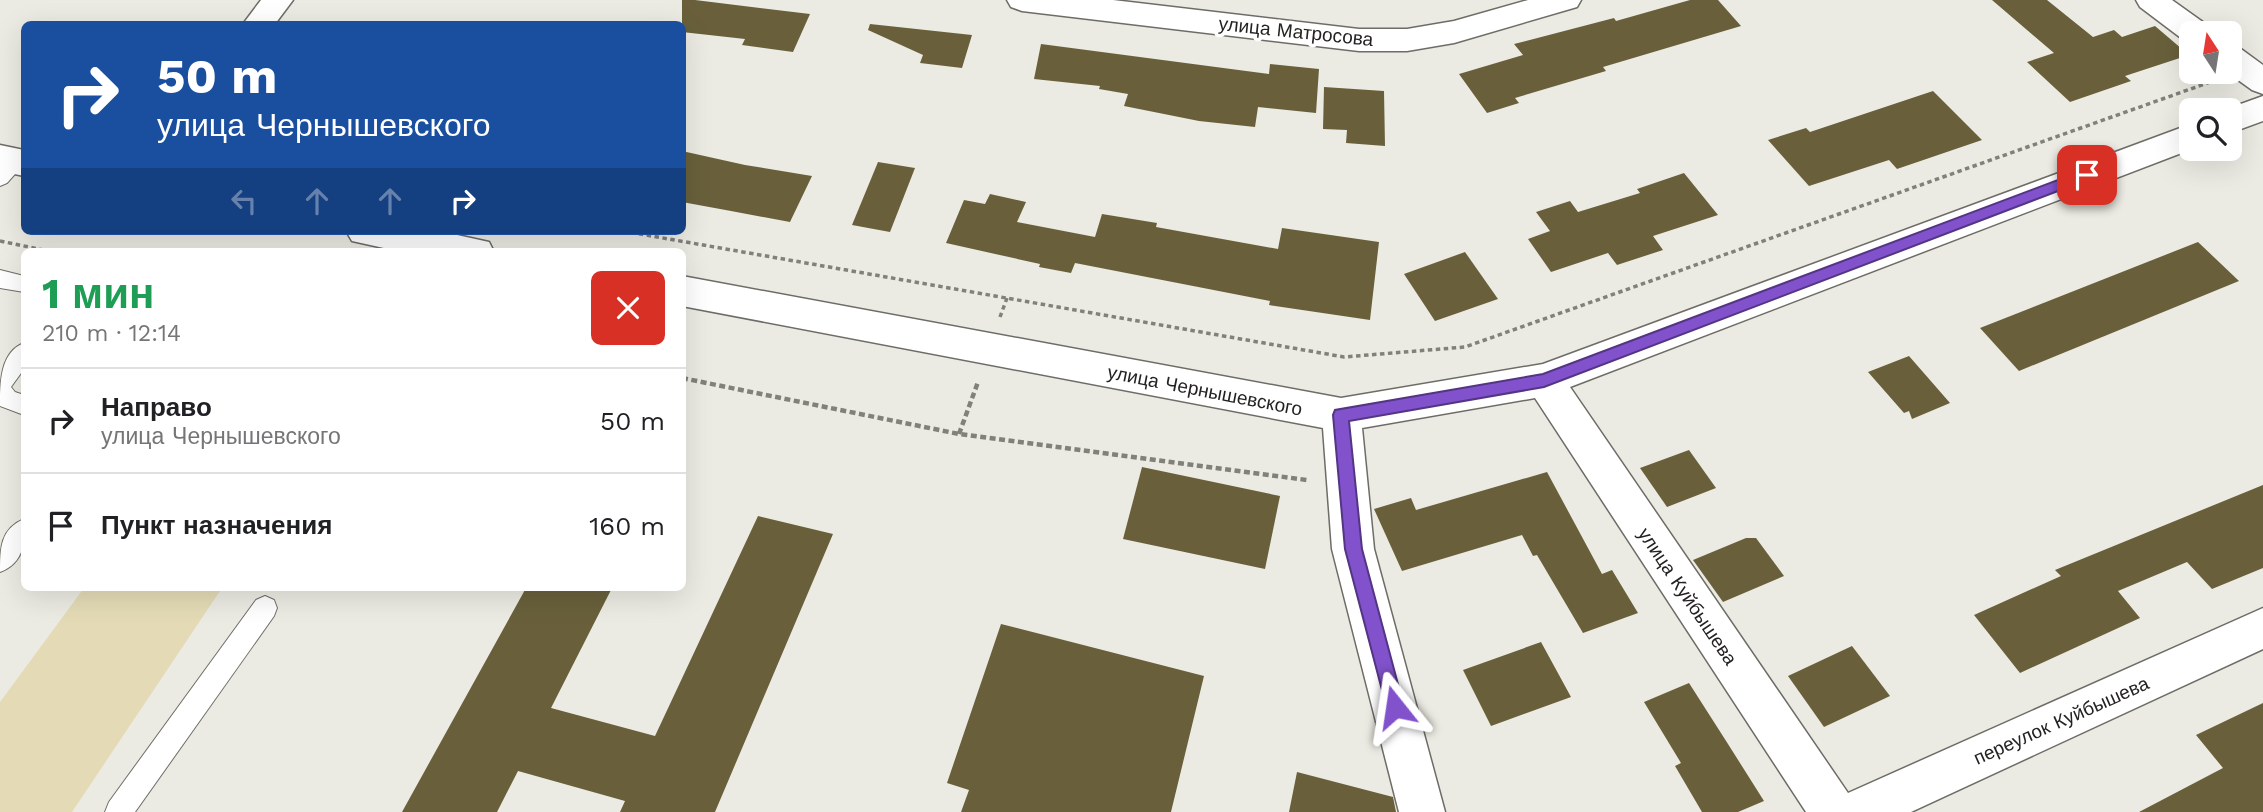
<!DOCTYPE html>
<html lang="ru">
<meta charset="utf-8">
<style>
:root{--surface:#fff;--page:#f2f2f2;--text:#202124;--muted:#757577;--line:#e0e0e0}
body{margin:0;font-family:"Work Sans",sans-serif;background:var(--page);color:var(--text);height:100vh;display:flex;flex-direction:column;font-size:26px;white-space:nowrap}
*{box-sizing:border-box;margin:0}
p{font-size:23px;color:var(--muted)}
.icon{flex:none;width:38px;height:38px;fill:none;stroke:currentColor;stroke-width:2;stroke-linecap:round;stroke-linejoin:round}
.map{position:relative;flex:1;overflow:hidden}
.details{position:absolute;left:21px;top:248px;width:665px;height:343px;display:flex;flex-direction:column;background:var(--surface);border-radius:10px;box-shadow:0 7px 28px #0002}
.details>*{flex:none}
.guide{position:absolute;left:21px;top:21px;width:665px;height:214px;border-radius:10px;box-shadow:0 7px 28px #0002;background:#1a4fa0;color:#fff;overflow:hidden}
.needle{width:46px;rotate:348deg}
.tools{position:absolute;left:2179px;top:21px;display:grid;gap:14px}
.tools a{display:grid;place-items:center;width:63px;height:63px;border-radius:10px;background:var(--surface);box-shadow:0 7px 28px #0002;font-size:35px}
.pin{position:absolute;display:grid;place-items:center;width:60px;height:60px;color:#fff;margin:-30px;border-radius:14px;box-shadow:0 4px 10px #0006}
.me{position:absolute;width:77px;margin:-38px;rotate:345deg;stroke-linejoin:round;filter:drop-shadow(0 0 5px #0008)}
.turn{display:flex;align-items:center;gap:24px;height:147px;padding:0 21px;font-size:32px}
.turn .icon{width:91px;height:91px;stroke-width:2.5}
.turn b{display:block;font-size:49px;line-height:60px}
.lanes{display:flex;align-items:center;height:66px;padding:0 21px;background:#0003;justify-content:center;gap:35px;direction:ltr}
.lanes .off{opacity:.35}
.round{display:grid;place-items:center;flex:none;width:74px;height:74px;border-radius:10px;background:var(--page)}
.summary{display:flex;align-items:center;justify-content:space-between;height:119px;padding:0 21px}
h1{font-size:42px;font-weight:700;line-height:52px;color:#1e9e55}
ul{padding:0;list-style:none}
li{display:flex;align-items:center;gap:21px;height:105px;padding:0 21px;border-top:2px solid var(--line)}
li div{flex:1}
li b{display:block;font-size:26px}
li em{font-style:normal}
.map>svg:first-child{display:block}
</style>
<div class="map">
<svg width="2263" height="812" viewBox="0 0 2263 812">
<rect width="100%" height="100%" fill="#ecebe3"/>
<path fill="#e4dbb6" d="M 84,588 L 222,588 L 72,812 L 0,812 L 0,702 Z"/>
<g fill="#69603b">
<path d="M 682,0 L 695,0 L 810,14 L 793,52 L 742,45 L 745,39 L 682,32 Z"/>
<path d="M 1690,0 L 1718,0 L 1741,26 L 1603,67 L 1606,71 L 1515,98 L 1519,103 L 1487,113 L 1459,74 L 1523,55 L 1514,44 L 1614,18 L 1616,21 Z"/>
<path d="M 1992,0 L 2047,0 L 2093,37 L 2114,30 L 2122,37 L 2155,26 L 2189,55 L 2125,76 L 2131,81 L 2070,102 L 2027,62 L 2054,53 Z"/>
<path d="M 870,24 L 972,35 L 962,68 L 920,63 L 923,55 L 868,30 Z"/>
<path d="M 1041,44 L 1269,74 L 1270,64 L 1319,69 L 1316,113 L 1258,107 L 1255,127 L 1199,121 L 1124,106 L 1128,94 L 1099,89 L 1100,86 L 1034,79 Z"/>
<path d="M 1324,87 L 1384,91 L 1385,146 L 1346,143 L 1347,130 L 1323,129 Z"/>
<path d="M 1933,91 L 1982,140 L 1897,169 L 1889,160 L 1809,186 L 1768,140 L 1806,128 L 1810,132 Z"/>
<path d="M 682,151 L 745,165 L 812,176 L 790,222 L 731,211 L 682,202 Z"/>
<path d="M 878,162 L 915,168 L 890,232 L 852,225 Z"/>
<path d="M 1684,173 L 1718,215 L 1653,236 L 1663,250 L 1617,265 L 1608,253 L 1551,272 L 1528,239 L 1550,231 L 1536,212 L 1570,201 L 1578,212 L 1640,193 L 1637,189 Z"/>
<path d="M 990,194 L 1026,202 L 1017,222 L 1095,237 L 1102,214 L 1157,223 L 1156,227 L 1278,249 L 1282,228 L 1379,242 L 1370,320 L 1269,305 L 1270,301 L 1075,263 L 1071,273 L 1039,267 L 1040,264 L 946,243 L 964,200 L 985,204 Z"/>
<path d="M 2198,242 L 2239,281 L 2019,371 L 1980,328 Z"/>
<path d="M 1465,252 L 1498,299 L 1435,321 L 1404,274 Z"/>
<path d="M 1909,356 L 1950,403 L 1912,419 L 1909,411 L 1904,413 L 1868,372 Z"/>
<path d="M 1689,450 L 1716,488 L 1667,507 L 1640,468 Z"/>
<path d="M 1142,467 L 1280,496 L 1265,569 L 1123,539 Z"/>
<path d="M 1547,472 L 1602,574 L 1612,570 L 1638,613 L 1583,633 L 1537,555 L 1533,556 L 1522,535 L 1402,571 L 1374,509 L 1411,498 L 1416,510 Z"/>
<path d="M 2263,485 L 2263,568 L 2212,589 L 2187,562 L 2118,591 L 2140,618 L 2020,673 L 1974,615 L 2061,576 L 2055,570 Z"/>
<path d="M 758,516 L 833,534 L 715,812 L 620,812 L 625,801 L 518,771 L 497,812 L 402,812 L 526,588 L 612,588 L 551,708 L 655,736 Z"/>
<path d="M 1746,538 L 1756,538 L 1784,576 L 1723,602 L 1693,560 Z"/>
<path d="M 1001,624 L 1204,676 L 1171,812 L 961,812 L 969,790 L 947,783 Z"/>
<path d="M 1541,642 L 1571,697 L 1491,726 L 1463,670 Z"/>
<path d="M 1852,646 L 1890,696 L 1824,727 L 1788,676 Z"/>
<path d="M 1689,683 L 1728,744 L 1764,801 L 1738,812 L 1702,812 L 1675,766 L 1681,763 L 1644,702 Z"/>
<path d="M 2263,703 L 2263,812 L 2139,812 L 2223,768 L 2196,735 Z"/>
<path d="M 1297,772 L 1393,797 L 1396,812 L 1289,812 Z"/>
</g>
<g fill="none" stroke-linecap="round" stroke-linejoin="round">
<defs>
<g id="lane">
<path d="M 16,153 L 23,156 L 24,164 L 7,183 L 0,186 L 0,165 L 9,156 Z"/>
<path d="M 0,270 L 24,276 L 24,292 L 0,288 Z"/>
<path d="M 24,343 L 24,369 L 11,387 L 15,392 L 24,395 L 24,415 L 0,406 C 0,383 0,352 24,343 Z"/>
<path d="M 24,519 C 26,541 24,563 0,572 C 0,549 0,529 24,519 Z"/>
<path d="M 265,596 L 274,600 L 277,608 L 274,616 L 135,812 L 105,812 L 109,802 L 256,600 Z"/>
</g>
<g id="street">
<path d="M 261,0 L 293,0 L 275,24 L 243,24 Z"/>
<path d="M 1007,0 L 1113,0 L 1359,29 L 1407,29 L 1454,21 L 1528,0 L 1581,0 L 1577,7 L 1454,43 L 1407,51 L 1359,51 L 1022,11 L 1011,7 Z"/>
<path d="M 2136,0 L 2172,0 L 2207,25 L 2212,33 L 2191,33 L 2191,43 L 2185,41 L 2140,7 Z"/>
<path d="M 2230,46 L 2241,49 L 2263,65 L 2263,94 L 2252,90 L 2227,72 Z"/>
<path d="M 2263,96 L 2263,121 L 2230,133 L 2230,110 L 2224,110 Z"/>
<path d="M 2191,124 L 2192,149 L 1570,387 L 1848,793 L 2263,608 L 2263,649 L 1911,812 L 1806,812 L 1535,398 L 1362,428 L 1374,549 L 1445,812 L 1399,812 L 1332,549 L 1323,428 L 682,306 L 682,276 L 1341,398 L 1543,364 Z"/>
<path d="M 0,145 L 24,150 L 24,176 L 0,171 Z"/>
<path d="M 346,231 L 439,231 L 489,242 L 494,252 L 402,252 L 352,241 Z"/>
</g>
</defs>
<use href="#lane" stroke="#6e6c66" stroke-width="2"/>
<use href="#street" stroke="#6e6c66" stroke-width="3"/>
<g stroke="#81807b" stroke-width="3.5" stroke-dasharray="4.5 3.5" stroke-linecap="butt">
<path d="M 623,231 L 1344,357 L 1465,347 L 2213,81"/>
<path d="M 0,241 L 53,252"/>
<path d="M 1000,317 L 1007,298"/>
</g>
<g stroke="#81807b" stroke-width="4.5" stroke-dasharray="6 3.5" stroke-linecap="butt">
<path d="M 682,378 L 959,434 L 1307,480"/>
<path d="M 959,434 L 978,382"/>
</g>
<use href="#lane" fill="#fff" fill-rule="evenodd"/>
<use href="#street" fill="#fff" fill-rule="evenodd"/>
</g>
<path fill="#8152cb" stroke="#543584" stroke-width="2" d="M 2087,169 L 2092,171 L 2092,178 L 1544,387 L 1349,421 L 1362,549 L 1404,707 L 1401,713 L 1395,716 L 1388,713 L 1345,549 L 1333,415 L 1335,410 L 1543,374 Z"/>
<g text-anchor="middle" stroke-width="7" stroke-linejoin="round" paint-order="stroke">
<g font-size="19" fill="#242321" stroke="#fff">
<text transform="translate(1296 31) rotate(6)" y="7">улица Матросова</text>
<text transform="translate(1205 390) rotate(11)" y="7">улица Чернышевского</text>
<text transform="translate(1688 596) rotate(56)" y="7">улица Куйбышева</text>
<text transform="translate(2061 720) rotate(-24)" y="7">переулок Куйбышева</text>
</g>
</g>
</svg>
<div class="tools">
<a><svg class="needle" viewBox="-14 -14 28 28"><path d="M0-13l5 13h-10z" fill="#e53935"/><path d="M0 13l5-13h-10z" fill="#757577"/></svg></a>
<a><svg class="icon" aria-label="search" viewBox="0 0 24 24"><circle cx="10" cy="10" r="6"/><path d="M15 15l6 6"/></svg></a>
</div>
<div class="pin" style="left:2087px;top:175px;background:#d93025"><svg class="icon" aria-label="arrive" viewBox="0 0 24 24"><path d="M6 21V4h12l-3 4 3 4H6"/></svg></div>
<svg class="me" style="left:1395px;top:707px" viewBox="-20 -20 40 40"><path d="M0-17L14 15 0 8-14 15z" fill="#8152cb" stroke="#fff" stroke-width="4"/></svg>
<div class="guide">
<div class="turn"><svg class="icon" aria-label="right" viewBox="0 0 24 24"><path d="M7 20v-9h11M14 6l5 5-5 5"/></svg><div><b>50 m</b>улица Чернышевского</div></div>
<div class="lanes"><svg class="icon off" aria-label="left" viewBox="0 0 24 24"><path d="M17 20v-9H6M10 6l-5 5 5 5"/></svg><svg class="icon off" aria-label="ahead" viewBox="0 0 24 24"><path d="M12 20V5M6 11l6-6 6 6"/></svg><svg class="icon off" aria-label="ahead" viewBox="0 0 24 24"><path d="M12 20V5M6 11l6-6 6 6"/></svg><svg class="icon" aria-label="right" viewBox="0 0 24 24"><path d="M7 20v-9h11M14 6l5 5-5 5"/></svg></div>
</div>
<section class="details">
<div class="summary"><div><h1>1 мин</h1><p>210 m · 12:14</p></div><a class="round" style="background:#d93025;color:#fff"><svg class="icon" aria-label="close" viewBox="0 0 24 24"><path d="M6 6l12 12M18 6L6 18"/></svg></a></div>
<ul>
<li><svg class="icon" aria-label="right" viewBox="0 0 24 24"><path d="M7 20v-9h11M14 6l5 5-5 5"/></svg><div><b>Направо</b><p>улица Чернышевского</p></div><em>50 m</em></li>
<li><svg class="icon" aria-label="arrive" viewBox="0 0 24 24"><path d="M6 21V4h12l-3 4 3 4H6"/></svg><div><b>Пункт назначения</b></div><em>160 m</em></li>
</ul>
</section>
</div>
